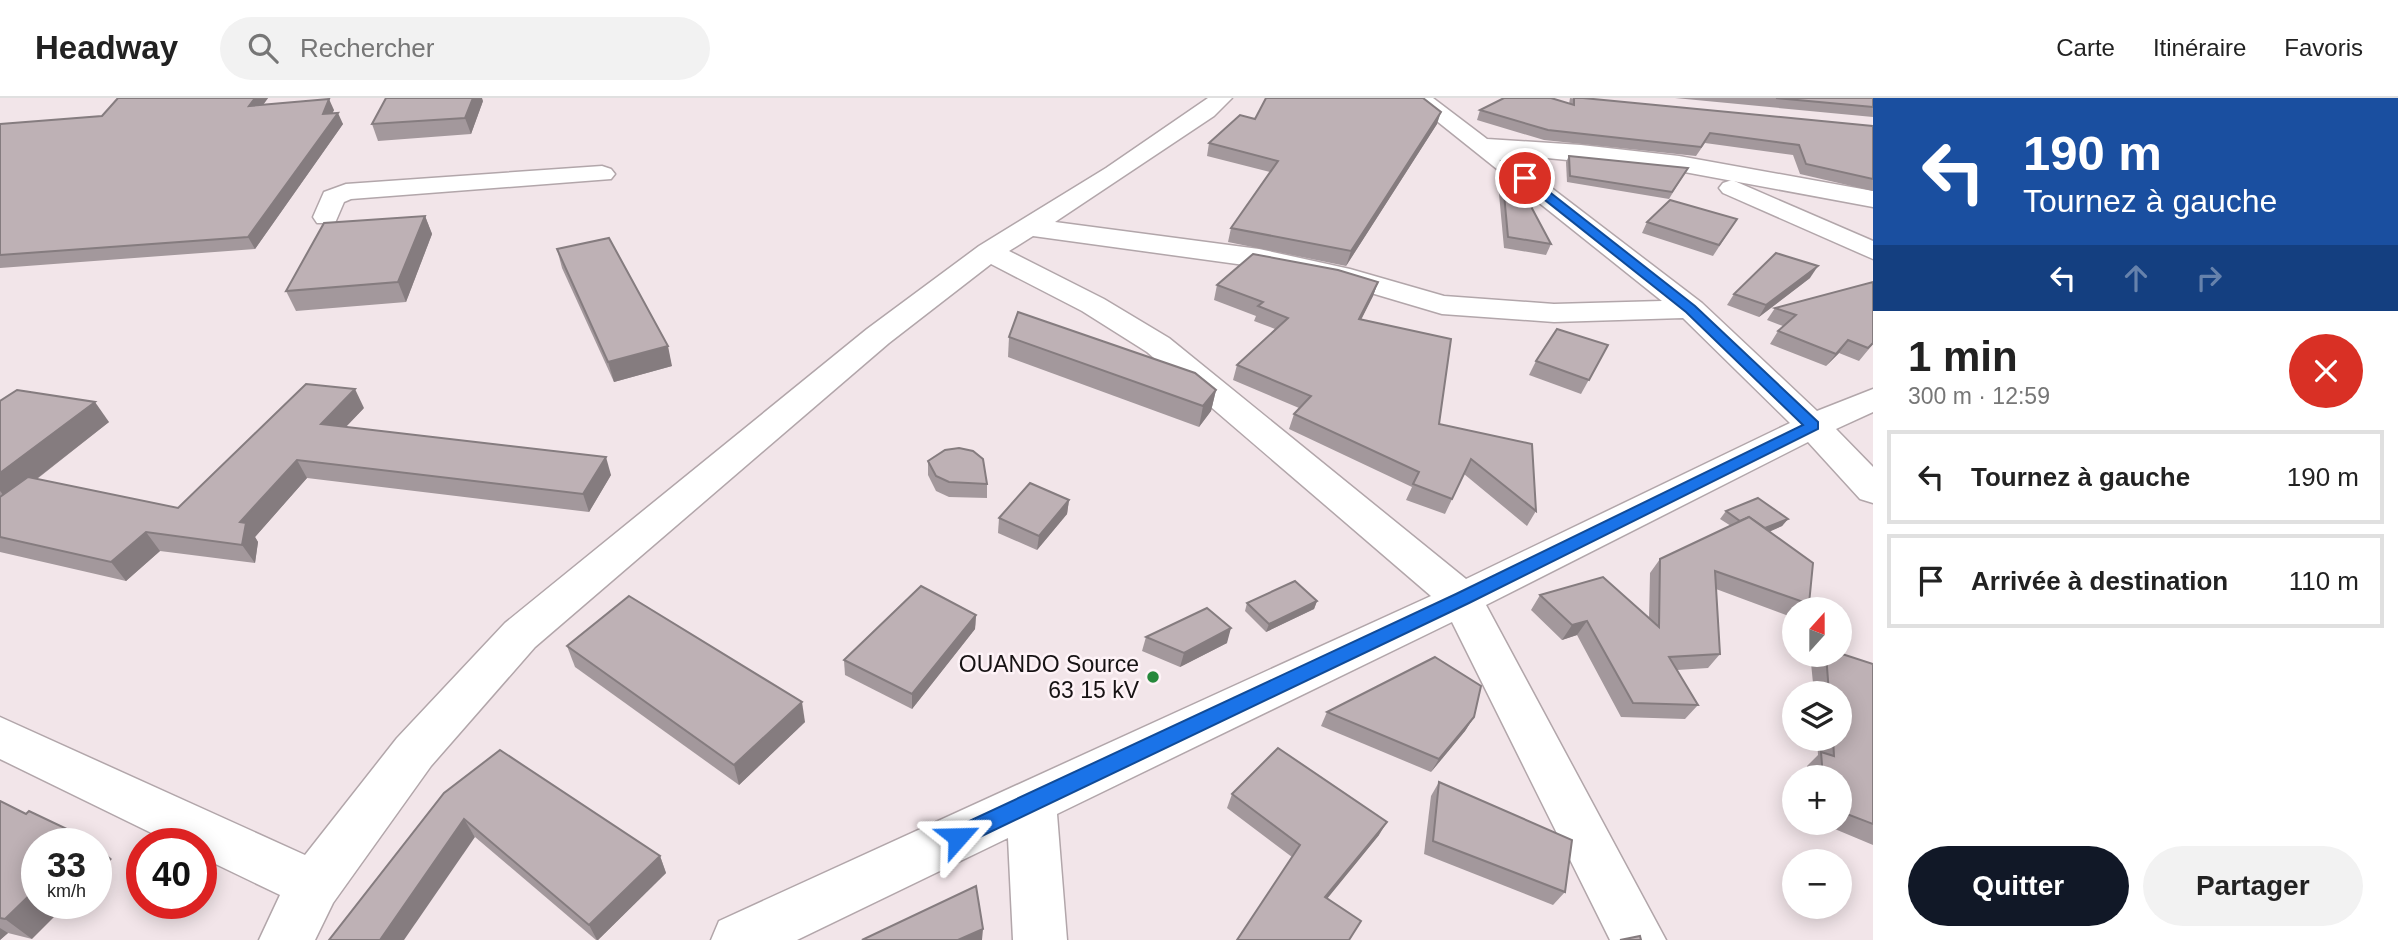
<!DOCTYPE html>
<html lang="fr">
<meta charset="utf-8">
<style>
:root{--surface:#fff;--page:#f2f2f2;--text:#222;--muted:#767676;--line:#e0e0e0;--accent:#111827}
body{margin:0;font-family:Arial,sans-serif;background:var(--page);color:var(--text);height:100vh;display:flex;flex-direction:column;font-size:26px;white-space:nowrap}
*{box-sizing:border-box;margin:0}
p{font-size:23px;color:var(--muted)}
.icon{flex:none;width:38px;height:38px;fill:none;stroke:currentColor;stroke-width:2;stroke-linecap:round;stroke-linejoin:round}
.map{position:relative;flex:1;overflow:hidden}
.sheet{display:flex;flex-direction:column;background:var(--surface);width:525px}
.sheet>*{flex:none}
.hud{background:#1a4fa0;color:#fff;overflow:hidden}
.needle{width:46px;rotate:21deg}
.fabs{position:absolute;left:1782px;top:499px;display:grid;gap:14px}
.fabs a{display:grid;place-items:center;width:70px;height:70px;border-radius:50%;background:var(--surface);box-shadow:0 4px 18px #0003;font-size:35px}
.speed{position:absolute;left:21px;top:730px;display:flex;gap:14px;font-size:35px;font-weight:700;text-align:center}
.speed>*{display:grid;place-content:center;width:91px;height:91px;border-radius:50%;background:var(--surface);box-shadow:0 4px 18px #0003;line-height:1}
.speed small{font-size:18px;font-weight:400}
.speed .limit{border:10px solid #d22;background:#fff;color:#111}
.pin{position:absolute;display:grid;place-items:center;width:60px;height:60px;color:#fff;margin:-30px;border:4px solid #fff;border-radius:50%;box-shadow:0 2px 7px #0007}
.me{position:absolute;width:77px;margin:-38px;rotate:65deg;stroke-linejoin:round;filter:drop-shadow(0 0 5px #0008)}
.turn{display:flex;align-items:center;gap:24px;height:147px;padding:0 35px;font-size:32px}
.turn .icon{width:91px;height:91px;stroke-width:2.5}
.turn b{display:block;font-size:49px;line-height:60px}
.lanes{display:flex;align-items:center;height:66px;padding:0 35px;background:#0003;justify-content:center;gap:35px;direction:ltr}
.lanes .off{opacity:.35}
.round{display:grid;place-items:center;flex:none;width:74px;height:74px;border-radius:37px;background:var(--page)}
.head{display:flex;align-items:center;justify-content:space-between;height:119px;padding:0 35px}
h1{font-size:42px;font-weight:700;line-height:52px}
.cta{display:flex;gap:14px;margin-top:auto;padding:14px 35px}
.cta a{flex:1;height:80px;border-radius:42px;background:var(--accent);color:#fff;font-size:28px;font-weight:700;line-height:80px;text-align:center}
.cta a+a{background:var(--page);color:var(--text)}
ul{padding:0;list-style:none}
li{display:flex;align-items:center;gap:21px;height:94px;margin:0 14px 10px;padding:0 21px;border:4px solid var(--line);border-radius:0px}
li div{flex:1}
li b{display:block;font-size:26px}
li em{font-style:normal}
header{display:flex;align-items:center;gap:42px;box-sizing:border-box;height:98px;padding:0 35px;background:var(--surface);border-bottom:2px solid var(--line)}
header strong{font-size:33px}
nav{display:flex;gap:38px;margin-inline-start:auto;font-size:24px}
.search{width:490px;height:63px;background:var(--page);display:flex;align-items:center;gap:18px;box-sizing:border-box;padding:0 24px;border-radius:38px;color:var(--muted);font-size:26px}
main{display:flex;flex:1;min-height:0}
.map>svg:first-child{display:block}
</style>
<header>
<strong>Headway</strong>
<div class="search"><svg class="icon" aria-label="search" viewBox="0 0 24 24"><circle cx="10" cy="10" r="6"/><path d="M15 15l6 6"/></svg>Rechercher</div>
<nav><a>Carte</a><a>Itinéraire</a><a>Favoris</a></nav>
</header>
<main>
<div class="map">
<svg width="1873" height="842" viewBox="0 0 1873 842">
<rect width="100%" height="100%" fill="#f2e5e9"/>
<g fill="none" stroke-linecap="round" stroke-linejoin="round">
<defs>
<g id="minor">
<path d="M 1208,0 L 1232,0 L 1214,18 L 1055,124 L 1259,151 L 1350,171 L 1444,198 L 1554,206 L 1662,203 L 1408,0 L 1433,0 L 1487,41 L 1581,47 L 1679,58 L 1873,93 L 1873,109 L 1679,73 L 1507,56 L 1702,205 L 1817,313 L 1873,291 L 1873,314 L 1836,331 L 1873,369 L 1873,405 L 1860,401 L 1808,344 L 1486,507 L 1666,842 L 1610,842 L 1452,524 L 1057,716 L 1067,842 L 1013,842 L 1008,740 L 797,842 L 711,842 L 719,823 L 1431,498 L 1147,254 L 1082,213 L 991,166 L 889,245 L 535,549 L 431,668 L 333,805 L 315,842 L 259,842 L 280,797 L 201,759 L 201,746 L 174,746 L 0,661 L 0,619 L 305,757 L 397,640 L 505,525 L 867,231 L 979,148 L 1106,70 ZM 1033,138 L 1259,169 L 1334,184 L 1442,216 L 1554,224 L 1683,220 L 1790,325 L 1466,481 L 1169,240 L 1104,201 L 1009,153 Z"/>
<path d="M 602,68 L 611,71 L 615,76 L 611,81 L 351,101 L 344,104 L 335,125 L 317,125 L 313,119 L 324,94 L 346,86 Z"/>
<path d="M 1732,82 L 1873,143 L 1873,161 L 1723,95 L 1719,90 L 1723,85 Z"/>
</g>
</defs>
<use href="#minor" stroke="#b2a6aa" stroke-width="3"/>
<use href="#minor" fill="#fff" fill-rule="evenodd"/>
</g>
<g fill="#a3989c">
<path d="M 118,0 L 268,0 L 263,7 L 334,12 L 332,15 L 343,26 L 255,151 L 0,170 L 0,26 L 102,18 Z"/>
<path d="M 1570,0 L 1873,28 L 1873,93 L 1800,76 L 1793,57 L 1705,45 L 1696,58 L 1544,42 L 1477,22 L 1480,12 L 1569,6 Z"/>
<path d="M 1675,0 L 1873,0 L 1873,19 Z"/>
<path d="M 483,3 L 471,36 L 378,43 L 372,26 Z"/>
<path d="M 1255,21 L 1437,26 L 1346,168 L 1228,144 L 1231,130 L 1270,74 L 1207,58 L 1209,45 Z"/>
<path d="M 1569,58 L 1688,70 L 1669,101 L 1567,84 L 1566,64 Z"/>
<path d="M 1501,64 L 1551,146 L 1546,157 L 1504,150 L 1497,74 Z"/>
<path d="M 425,118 L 432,136 L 406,204 L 296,213 L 286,193 Z"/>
<path d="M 1737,121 L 1713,158 L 1642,135 L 1647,124 Z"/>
<path d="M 557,151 L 672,268 L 614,284 L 562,170 Z"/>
<path d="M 1810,180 L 1759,219 L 1727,207 L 1734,196 Z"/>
<path d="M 1378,184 L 1373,198 L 1361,221 L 1439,326 L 1536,413 L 1527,428 L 1464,376 L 1445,416 L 1406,402 L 1412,389 L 1289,331 L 1294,316 L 1299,310 L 1233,282 L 1237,267 L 1275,231 L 1254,223 L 1256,218 L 1214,202 L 1217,187 Z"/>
<path d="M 1873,184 L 1873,246 L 1859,263 L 1839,255 L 1826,268 L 1770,246 L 1778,233 L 1783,228 L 1767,222 L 1775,210 Z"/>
<path d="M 1009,239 L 1216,292 L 1211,313 L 1199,329 L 1008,259 Z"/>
<path d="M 1608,247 L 1581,296 L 1529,277 L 1536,263 Z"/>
<path d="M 0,303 L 109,324 L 37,381 L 178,410 L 364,310 L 346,329 L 611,377 L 589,414 L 307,380 L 255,439 L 258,444 L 255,465 L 160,453 L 126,483 L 0,454 Z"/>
<path d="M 928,363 L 987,386 L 987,400 L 949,399 L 936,393 L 928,377 Z"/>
<path d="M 1069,402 L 1067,416 L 1037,452 L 998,435 L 999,420 Z"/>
<path d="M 1726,413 L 1788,421 L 1782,428 L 1770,433 L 1809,506 L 1804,511 L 1794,511 L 1794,520 L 1716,491 L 1720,556 L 1708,570 L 1677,572 L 1698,607 L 1685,621 L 1621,619 L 1577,537 L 1562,542 L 1531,512 L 1540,497 L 1649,520 L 1650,475 L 1660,461 L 1731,428 L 1720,421 Z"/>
<path d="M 1317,503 L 1314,511 L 1266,534 L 1245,513 L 1247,505 Z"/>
<path d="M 976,517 L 975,531 L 912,611 L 845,577 L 844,562 Z"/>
<path d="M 1146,539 L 1227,545 L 1180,569 L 1142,553 Z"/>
<path d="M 567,548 L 805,624 L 739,687 L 575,569 Z"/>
<path d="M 1820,556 L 1839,556 L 1873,566 L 1873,747 L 1818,724 L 1839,724 L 1839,679 L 1807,679 L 1807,668 L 1818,657 L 1817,640 L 1839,640 L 1839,595 L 1814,595 L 1811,565 Z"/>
<path d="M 1327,614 L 1474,619 L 1465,633 L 1431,674 L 1321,628 Z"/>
<path d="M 1439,684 L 1565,794 L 1553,807 L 1424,756 L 1431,698 Z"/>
<path d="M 444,695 L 660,758 L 666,775 L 598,842 L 596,842 L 475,739 Z"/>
<path d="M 1232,696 L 1379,737 L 1327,800 L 1292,759 L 1227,710 Z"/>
<path d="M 0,703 L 32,841 L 8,835 L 0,842 Z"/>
</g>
<g fill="#857c7f">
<path d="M 255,0 L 268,0 L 254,19 L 249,8 Z"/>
<path d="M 473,0 L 482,0 L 483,3 L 471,36 L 465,20 Z"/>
<path d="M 329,1 L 334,12 L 327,27 L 323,16 Z"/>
<path d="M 1441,14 L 1437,26 L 1346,168 L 1351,153 Z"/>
<path d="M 338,15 L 343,26 L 255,151 L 248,139 Z"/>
<path d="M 425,118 L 432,136 L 406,204 L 398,184 Z"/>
<path d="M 1818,168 L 1810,180 L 1759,219 L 1766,207 Z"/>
<path d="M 1378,184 L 1373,198 L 1354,236 L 1359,221 Z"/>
<path d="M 1848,242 L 1839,255 L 1826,268 L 1836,256 Z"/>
<path d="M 668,248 L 672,268 L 614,284 L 608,264 Z"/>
<path d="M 355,291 L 364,310 L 331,344 L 321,326 Z"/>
<path d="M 1216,292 L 1211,313 L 1199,329 L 1203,308 Z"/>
<path d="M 95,304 L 109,324 L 8,403 L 0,393 L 0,375 Z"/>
<path d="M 606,359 L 611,377 L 589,414 L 583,396 Z"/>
<path d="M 297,362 L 307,380 L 255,439 L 258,444 L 255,465 L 242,447 L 240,424 Z"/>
<path d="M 1069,402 L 1067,416 L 1037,452 L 1039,438 Z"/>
<path d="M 1788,421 L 1782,428 L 1751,442 L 1756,434 Z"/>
<path d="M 146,434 L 160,453 L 126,483 L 111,464 Z"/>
<path d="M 1317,503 L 1314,511 L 1266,534 L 1269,526 Z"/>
<path d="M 976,517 L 975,531 L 912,611 L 912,596 Z"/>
<path d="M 1587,523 L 1577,537 L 1562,542 L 1572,527 Z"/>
<path d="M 1231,530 L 1227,545 L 1180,569 L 1184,555 Z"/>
<path d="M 802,604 L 805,624 L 739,687 L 734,667 Z"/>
<path d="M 1474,619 L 1465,633 L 1431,674 L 1439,661 Z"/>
<path d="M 464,721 L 475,739 L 404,842 L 380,842 Z"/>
<path d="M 1387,724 L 1379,737 L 1318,812 L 1325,799 Z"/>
<path d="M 88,741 L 94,746 L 83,746 Z"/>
<path d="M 96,747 L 112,761 L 96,777 Z"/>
<path d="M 660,758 L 666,775 L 598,842 L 597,842 L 589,827 Z"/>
<path d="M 37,790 L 37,805 L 68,805 L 32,841 L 5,821 Z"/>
<path d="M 0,830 L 8,835 L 0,842 Z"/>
<path d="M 983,831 L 982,842 L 958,842 Z"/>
</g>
<g fill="#beb1b5" stroke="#857c7f" stroke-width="2">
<path d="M 118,0 L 255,0 L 249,8 L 329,1 L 323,16 L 338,15 L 248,139 L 0,157 L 0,26 L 102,18 Z"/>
<path d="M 386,0 L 473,0 L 465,20 L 372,26 Z"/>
<path d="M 1266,0 L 1423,0 L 1441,14 L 1351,153 L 1231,130 L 1278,63 L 1209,45 L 1240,17 L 1255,21 Z"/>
<path d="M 1504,0 L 1551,0 L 1574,7 L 1574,0 L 1583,0 L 1873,28 L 1873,81 L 1806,66 L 1799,47 L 1710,35 L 1701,49 L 1548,32 L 1480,12 Z"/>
<path d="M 1776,0 L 1873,0 L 1873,9 Z"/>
<path d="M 1569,58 L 1688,70 L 1672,94 L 1570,78 Z"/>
<path d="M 1501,64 L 1512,73 L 1551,146 L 1508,139 Z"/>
<path d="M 1670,102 L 1737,121 L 1719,147 L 1647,124 Z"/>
<path d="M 425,118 L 398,184 L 286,193 L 324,125 Z"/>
<path d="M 609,140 L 668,248 L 608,264 L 557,151 Z"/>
<path d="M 1776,155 L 1818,168 L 1766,207 L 1734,196 Z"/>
<path d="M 1253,156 L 1338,172 L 1378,184 L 1359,221 L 1451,241 L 1439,326 L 1532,346 L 1536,413 L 1471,361 L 1452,401 L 1413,386 L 1419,374 L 1294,316 L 1311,298 L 1237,267 L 1288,220 L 1258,208 L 1263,204 L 1217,187 Z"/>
<path d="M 1873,184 L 1873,245 L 1868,250 L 1848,242 L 1836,256 L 1778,233 L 1796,217 L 1775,210 Z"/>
<path d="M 1018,214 L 1195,275 L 1216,292 L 1203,308 L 1009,239 Z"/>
<path d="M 1557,231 L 1608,247 L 1589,282 L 1536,263 Z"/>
<path d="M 306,286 L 355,291 L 321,326 L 606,359 L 583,396 L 297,362 L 240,424 L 246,425 L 242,447 L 146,434 L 111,464 L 0,439 L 0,399 L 28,379 L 178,410 Z"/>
<path d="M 17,292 L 95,304 L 0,375 L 0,303 Z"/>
<path d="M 959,350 L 973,353 L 983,361 L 987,386 L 949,384 L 936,378 L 928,363 L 945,352 Z"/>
<path d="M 1030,385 L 1069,402 L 1039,438 L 999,420 Z"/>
<path d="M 1758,400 L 1788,421 L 1765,430 L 1749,419 L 1740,423 L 1726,413 Z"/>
<path d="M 1749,419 L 1813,465 L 1809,506 L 1715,473 L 1720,556 L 1669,559 L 1698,607 L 1633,605 L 1587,523 L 1572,527 L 1540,497 L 1603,479 L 1659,529 L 1660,461 Z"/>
<path d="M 1295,483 L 1317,503 L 1269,526 L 1247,505 Z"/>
<path d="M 921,488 L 976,517 L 912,596 L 844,562 Z"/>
<path d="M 629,498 L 802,604 L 734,667 L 567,548 Z"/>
<path d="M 1207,510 L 1231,530 L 1184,555 L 1146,539 Z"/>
<path d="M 1839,555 L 1873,566 L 1873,726 L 1839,713 L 1839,679 L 1823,679 L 1821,654 L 1834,658 L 1833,640 L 1839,640 L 1839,595 L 1829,595 L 1826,556 L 1839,556 Z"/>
<path d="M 1435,559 L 1481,588 L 1474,619 L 1439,661 L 1327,614 Z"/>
<path d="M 1278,650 L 1387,724 L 1325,799 L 1361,823 L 1349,842 L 1237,842 L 1300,747 L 1232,696 Z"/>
<path d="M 500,652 L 660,758 L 589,827 L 464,721 L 380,842 L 329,842 L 444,695 Z"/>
<path d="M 1439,684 L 1572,742 L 1565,794 L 1433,743 Z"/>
<path d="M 0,703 L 26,716 L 29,713 L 88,741 L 83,746 L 37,746 L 37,790 L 5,821 L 0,820 Z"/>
<path d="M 976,788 L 983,831 L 958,842 L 862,842 Z"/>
<path d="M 1640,838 L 1641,842 L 1620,842 Z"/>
</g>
<path fill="#1a73e8" stroke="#114b97" stroke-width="2" d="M 1521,78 L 1529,78 L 1695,208 L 1818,324 L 1818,331 L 1469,505 L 965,746 L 958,749 L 950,746 L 947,739 L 950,732 L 1456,496 L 1803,327 L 1686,214 L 1521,83 Z"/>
<circle fill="#26883b" stroke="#fef3f7" stroke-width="2.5" cx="1153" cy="579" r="7"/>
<g text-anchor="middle" stroke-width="5" stroke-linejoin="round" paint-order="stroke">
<g font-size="23" fill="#171314" stroke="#fef3f7" text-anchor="end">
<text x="1139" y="574">OUANDO Source<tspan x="1139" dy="26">63 15 kV</tspan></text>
</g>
</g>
</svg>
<div class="fabs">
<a><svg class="needle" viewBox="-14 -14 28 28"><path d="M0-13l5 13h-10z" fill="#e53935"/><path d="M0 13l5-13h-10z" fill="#767676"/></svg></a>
<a><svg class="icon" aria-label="layers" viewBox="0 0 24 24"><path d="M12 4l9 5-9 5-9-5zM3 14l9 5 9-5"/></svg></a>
<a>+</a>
<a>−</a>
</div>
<div class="speed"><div>33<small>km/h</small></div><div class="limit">40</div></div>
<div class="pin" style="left:1525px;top:80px;background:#d93025"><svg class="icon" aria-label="arrive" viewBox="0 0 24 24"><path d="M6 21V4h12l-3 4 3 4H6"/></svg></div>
<svg class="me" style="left:958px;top:739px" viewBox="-20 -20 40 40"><path d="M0-17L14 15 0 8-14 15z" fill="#1a73e8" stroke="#fff" stroke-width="4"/></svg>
</div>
<section class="sheet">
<div class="hud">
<div class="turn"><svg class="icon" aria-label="left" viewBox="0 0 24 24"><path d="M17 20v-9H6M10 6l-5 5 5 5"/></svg><div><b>190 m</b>Tournez à gauche</div></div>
<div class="lanes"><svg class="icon" aria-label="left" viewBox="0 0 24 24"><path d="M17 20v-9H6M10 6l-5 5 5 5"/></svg><svg class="icon off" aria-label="ahead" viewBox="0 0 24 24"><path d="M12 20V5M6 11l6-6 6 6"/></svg><svg class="icon off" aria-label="right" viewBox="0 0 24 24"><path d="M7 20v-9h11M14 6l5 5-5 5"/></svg></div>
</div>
<div class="head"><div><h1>1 min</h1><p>300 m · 12:59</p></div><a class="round" style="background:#d93025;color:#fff"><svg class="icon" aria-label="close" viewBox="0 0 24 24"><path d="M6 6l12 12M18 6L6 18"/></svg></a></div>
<ul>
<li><svg class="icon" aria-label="left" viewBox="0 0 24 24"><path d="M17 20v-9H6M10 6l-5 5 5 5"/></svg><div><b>Tournez à gauche</b></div><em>190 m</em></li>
<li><svg class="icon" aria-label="arrive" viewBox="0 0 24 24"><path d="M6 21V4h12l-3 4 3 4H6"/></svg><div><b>Arrivée à destination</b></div><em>110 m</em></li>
</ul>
<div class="cta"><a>Quitter</a><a>Partager</a></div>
</section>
</main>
